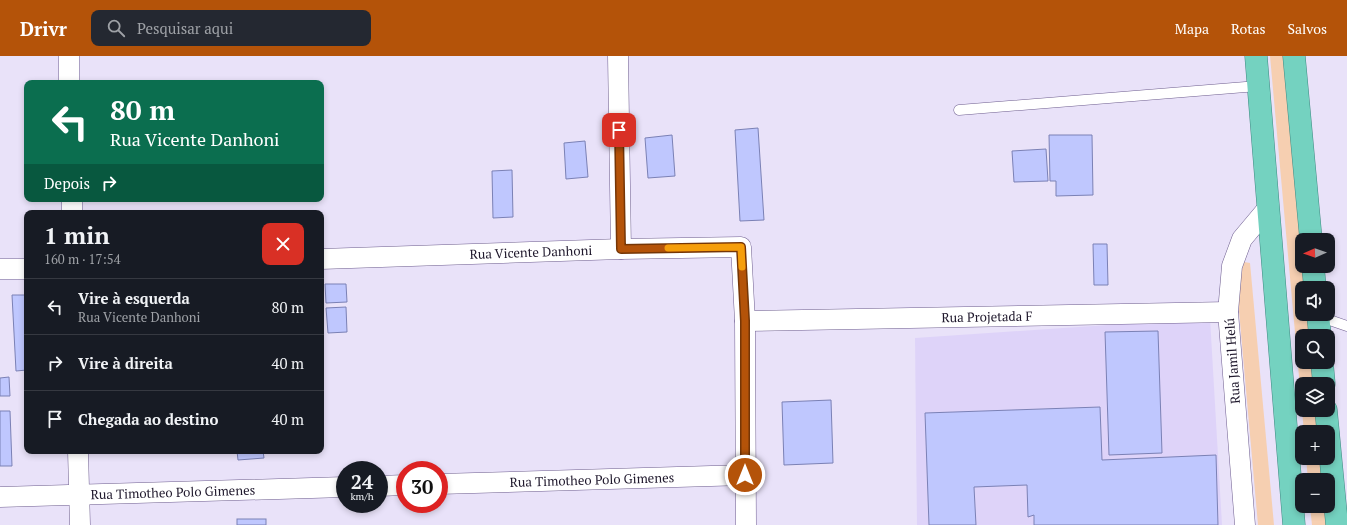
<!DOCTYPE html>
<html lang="pt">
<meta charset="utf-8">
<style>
:root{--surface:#171b24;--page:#242831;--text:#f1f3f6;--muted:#9ea1a6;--line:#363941;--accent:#b45309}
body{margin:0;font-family:"PT Serif",serif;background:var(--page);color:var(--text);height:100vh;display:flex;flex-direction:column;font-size:15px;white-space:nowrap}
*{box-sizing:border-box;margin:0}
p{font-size:13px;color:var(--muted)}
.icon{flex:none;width:22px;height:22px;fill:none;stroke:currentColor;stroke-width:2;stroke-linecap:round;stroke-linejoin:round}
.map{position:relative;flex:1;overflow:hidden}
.sheet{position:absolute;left:24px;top:154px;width:300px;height:244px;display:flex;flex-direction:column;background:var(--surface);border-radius:8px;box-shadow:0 2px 6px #0003}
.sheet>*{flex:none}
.guide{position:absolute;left:24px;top:24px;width:300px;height:122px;border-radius:8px;box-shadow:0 2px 6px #0003;background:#0b6e4f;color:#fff;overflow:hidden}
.needle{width:26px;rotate:268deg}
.tools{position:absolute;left:1295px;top:177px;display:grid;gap:8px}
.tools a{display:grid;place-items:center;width:40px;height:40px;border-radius:8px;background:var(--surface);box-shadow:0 2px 6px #0003;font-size:20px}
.speed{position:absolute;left:336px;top:405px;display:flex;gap:8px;font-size:20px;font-weight:700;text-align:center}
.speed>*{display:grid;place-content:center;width:52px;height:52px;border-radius:50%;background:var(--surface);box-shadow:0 2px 6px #0003;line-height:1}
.speed small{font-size:10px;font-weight:400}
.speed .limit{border:6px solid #d22;background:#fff;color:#111}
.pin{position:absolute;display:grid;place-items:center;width:34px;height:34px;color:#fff;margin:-17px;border-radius:8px;box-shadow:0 2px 6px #0006}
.me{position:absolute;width:44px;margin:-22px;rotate:0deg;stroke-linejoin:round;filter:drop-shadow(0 0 3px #0008)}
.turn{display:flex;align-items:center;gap:14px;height:84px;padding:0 20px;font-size:18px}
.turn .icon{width:52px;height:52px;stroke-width:2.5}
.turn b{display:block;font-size:28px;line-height:34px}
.then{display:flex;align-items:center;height:38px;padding:0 20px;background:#0003;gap:8px;font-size:15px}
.round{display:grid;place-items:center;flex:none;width:42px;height:42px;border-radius:8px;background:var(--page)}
.head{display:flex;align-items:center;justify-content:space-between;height:68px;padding:0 20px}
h1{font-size:24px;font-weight:600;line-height:30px}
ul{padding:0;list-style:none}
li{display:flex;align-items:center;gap:12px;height:56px;padding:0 20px;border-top:1px solid var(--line)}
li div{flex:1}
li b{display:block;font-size:15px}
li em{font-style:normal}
header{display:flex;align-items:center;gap:24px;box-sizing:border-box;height:56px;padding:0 20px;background:var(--accent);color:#fff}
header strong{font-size:19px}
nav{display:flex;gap:22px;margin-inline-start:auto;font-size:14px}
.search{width:280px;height:36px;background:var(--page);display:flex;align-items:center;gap:10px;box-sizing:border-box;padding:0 14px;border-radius:8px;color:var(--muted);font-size:15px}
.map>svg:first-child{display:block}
</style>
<header>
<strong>Drivr</strong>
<div class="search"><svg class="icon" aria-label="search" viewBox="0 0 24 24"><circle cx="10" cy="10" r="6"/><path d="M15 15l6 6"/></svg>Pesquisar aqui</div>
<nav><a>Mapa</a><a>Rotas</a><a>Salvos</a></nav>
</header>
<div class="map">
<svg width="1347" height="469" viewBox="0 0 1347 469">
<rect width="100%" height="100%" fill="#e9e2f9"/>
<path fill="#ded3f9" d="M 1210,262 L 1222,469 L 917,469 L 915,282 Z"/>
<g fill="#f6cfb1">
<path d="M 1270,0 L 1288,0 L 1302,184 L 1302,210 L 1307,210 L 1309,232 L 1302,232 L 1302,258 L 1311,258 L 1313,280 L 1302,280 L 1302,306 L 1315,306 L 1317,328 L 1302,328 L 1302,354 L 1320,354 L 1321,376 L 1304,376 Z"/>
<path d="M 1244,206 L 1250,207 L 1274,469 L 1258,469 L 1237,232 Z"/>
<path d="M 1306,402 L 1324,402 L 1326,424 L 1308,424 Z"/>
<path d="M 1310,450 L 1328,450 L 1330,469 L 1312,469 Z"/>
</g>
<g fill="#bfc7fe" stroke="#7b81b5">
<path d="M 758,72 L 764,164 L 740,165 L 735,74 Z"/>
<path d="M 672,79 L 675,120 L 648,122 L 645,82 Z"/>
<path d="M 1049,79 L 1092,79 L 1093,139 L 1056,140 L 1056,125 L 1050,125 Z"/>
<path d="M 585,85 L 588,121 L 566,123 L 564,87 Z"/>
<path d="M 1046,93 L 1048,125 L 1014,126 L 1012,95 Z"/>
<path d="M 512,114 L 513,161 L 493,162 L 492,115 Z"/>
<path d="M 1093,188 L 1107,188 L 1108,229 L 1094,229 Z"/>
<path d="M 325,228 L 346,228 L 347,246 L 326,247 Z"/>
<path d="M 12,239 L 27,239 L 27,314 L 16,315 Z"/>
<path d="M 346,251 L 347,276 L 328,277 L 326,252 Z"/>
<path d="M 1158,275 L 1162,397 L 1109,399 L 1105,276 Z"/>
<path d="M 9,321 L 10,340 L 0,340 L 0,322 Z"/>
<path d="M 831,344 L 833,407 L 784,409 L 782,346 Z"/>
<path d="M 1100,351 L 1102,404 L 1216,399 L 1218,469 L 1034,469 L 1034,459 L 1028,461 L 1027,429 L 974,431 L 976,469 L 929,469 L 925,357 Z"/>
<path d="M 0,355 L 10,355 L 12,410 L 0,410 Z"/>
<path d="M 237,395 L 263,395 L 264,402 L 238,404 Z"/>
<rect x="237" y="463" width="29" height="6"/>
</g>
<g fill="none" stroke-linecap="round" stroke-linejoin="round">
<defs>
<g id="service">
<path d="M 959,54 L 1258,30"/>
<path d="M 1318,260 L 1347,270"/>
</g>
<g id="minor">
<path d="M 69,0 L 69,27"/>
<path d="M 618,0 L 621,193"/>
<path d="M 72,143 L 72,157"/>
<path id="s1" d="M 321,203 L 621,193 L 741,191 L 745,265 L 746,469"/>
<path d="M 0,213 L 27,213"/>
<path id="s2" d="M 745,265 L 1228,256"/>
<path d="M 78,395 L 80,469"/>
<path id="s3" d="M 439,428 L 745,419"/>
<path d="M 379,430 L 405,429"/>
<path id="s4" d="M 0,441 L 345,431"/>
<path d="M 1245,469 L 1228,256 L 1232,210 L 1242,183 L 1268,152"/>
</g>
<g id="trunk">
<path d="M 1256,0 L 1294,469"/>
<path d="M 1294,0 L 1311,184"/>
<path d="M 1313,210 L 1315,232"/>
<path d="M 1318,258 L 1320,280"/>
<path d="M 1322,306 L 1324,328"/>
<path d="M 1326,354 L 1337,469"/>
</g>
</defs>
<use href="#service" stroke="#6e5e8f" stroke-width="11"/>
<use href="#minor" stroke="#6e5e8f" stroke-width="21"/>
<use href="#trunk" stroke="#408982" stroke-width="23"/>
<use href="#service" stroke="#fff" stroke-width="10"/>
<use href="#minor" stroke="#fff" stroke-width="20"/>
<use href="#trunk" stroke="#74d2c0" stroke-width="22"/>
</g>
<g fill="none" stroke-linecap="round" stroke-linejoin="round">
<defs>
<path id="route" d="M 619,74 L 621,193 L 741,191 L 745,265 L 745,419"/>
</defs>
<use href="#route" stroke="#753606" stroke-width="10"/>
<use href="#route" stroke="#b45309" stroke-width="7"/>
<path stroke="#f59e0b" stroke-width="7" d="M 668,192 L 741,191 L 742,211"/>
</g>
<g text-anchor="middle" stroke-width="3" stroke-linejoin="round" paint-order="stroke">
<g font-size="13" fill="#1f182c" stroke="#fff">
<text dy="5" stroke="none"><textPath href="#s1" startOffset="210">Rua Vicente Danhoni</textPath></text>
<text dy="5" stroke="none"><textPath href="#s2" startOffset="242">Rua Projetada F</textPath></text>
<text transform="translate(1232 305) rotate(-94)" y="5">Rua Jamil Helú</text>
<text dy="5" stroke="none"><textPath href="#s3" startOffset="153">Rua Timotheo Polo Gimenes</textPath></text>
<text dy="5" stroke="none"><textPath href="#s4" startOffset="173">Rua Timotheo Polo Gimenes</textPath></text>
</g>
</g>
</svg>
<div class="tools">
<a><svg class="needle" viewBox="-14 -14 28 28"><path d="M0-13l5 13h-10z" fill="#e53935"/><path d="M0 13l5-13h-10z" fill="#9ea1a6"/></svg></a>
<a><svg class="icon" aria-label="sound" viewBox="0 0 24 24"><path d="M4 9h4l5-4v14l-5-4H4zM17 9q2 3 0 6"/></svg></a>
<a><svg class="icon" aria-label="search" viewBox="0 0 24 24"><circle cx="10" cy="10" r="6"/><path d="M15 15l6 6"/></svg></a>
<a><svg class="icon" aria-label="layers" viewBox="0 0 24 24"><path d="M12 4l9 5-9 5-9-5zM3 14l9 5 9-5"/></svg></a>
<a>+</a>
<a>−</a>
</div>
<div class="speed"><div>24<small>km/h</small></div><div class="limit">30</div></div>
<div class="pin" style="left:619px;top:74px;background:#d93025"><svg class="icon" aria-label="arrive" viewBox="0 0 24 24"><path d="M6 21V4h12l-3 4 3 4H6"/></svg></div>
<svg class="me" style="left:745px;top:419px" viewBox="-20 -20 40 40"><circle r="17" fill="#b45309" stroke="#fff" stroke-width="3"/><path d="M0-11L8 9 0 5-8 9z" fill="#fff"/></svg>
<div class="guide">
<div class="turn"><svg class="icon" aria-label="left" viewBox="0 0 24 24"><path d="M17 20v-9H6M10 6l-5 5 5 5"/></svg><div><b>80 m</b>Rua Vicente Danhoni</div></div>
<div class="then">Depois<svg class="icon" aria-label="right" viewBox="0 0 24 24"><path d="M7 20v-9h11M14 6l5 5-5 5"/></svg></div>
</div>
<section class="sheet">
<div class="head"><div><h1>1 min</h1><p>160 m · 17:54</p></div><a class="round" style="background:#d93025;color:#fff"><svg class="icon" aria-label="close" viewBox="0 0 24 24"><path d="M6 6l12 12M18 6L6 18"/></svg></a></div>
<ul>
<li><svg class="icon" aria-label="left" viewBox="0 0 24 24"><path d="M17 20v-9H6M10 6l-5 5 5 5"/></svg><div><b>Vire à esquerda</b><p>Rua Vicente Danhoni</p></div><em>80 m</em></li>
<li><svg class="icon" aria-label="right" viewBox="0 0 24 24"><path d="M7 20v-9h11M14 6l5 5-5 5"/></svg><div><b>Vire à direita</b></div><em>40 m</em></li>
<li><svg class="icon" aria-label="arrive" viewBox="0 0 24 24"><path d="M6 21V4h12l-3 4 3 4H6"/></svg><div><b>Chegada ao destino</b></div><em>40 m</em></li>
</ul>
</section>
</div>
